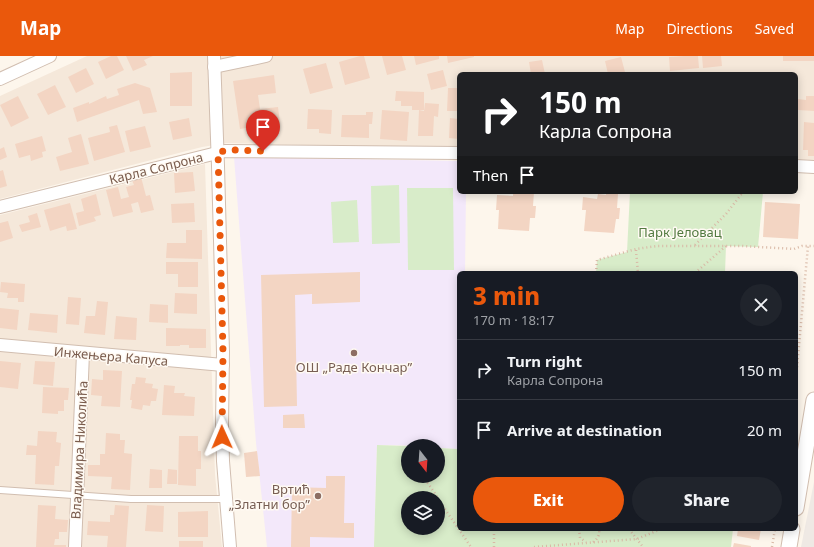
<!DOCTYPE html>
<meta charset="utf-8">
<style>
:root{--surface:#171b24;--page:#20242c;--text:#f1f3f6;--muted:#9ea1a6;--line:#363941;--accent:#ea580c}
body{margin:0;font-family:"Noto Sans",sans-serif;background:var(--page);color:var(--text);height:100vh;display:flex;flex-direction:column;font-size:15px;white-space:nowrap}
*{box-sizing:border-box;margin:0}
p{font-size:13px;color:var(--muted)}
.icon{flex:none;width:22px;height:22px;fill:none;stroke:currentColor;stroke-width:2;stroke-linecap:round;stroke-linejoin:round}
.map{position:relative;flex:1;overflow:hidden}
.details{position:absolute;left:457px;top:215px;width:341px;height:260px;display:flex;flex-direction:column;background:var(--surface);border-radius:6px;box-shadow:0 2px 10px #0003}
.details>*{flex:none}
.banner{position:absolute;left:457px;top:16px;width:341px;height:122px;border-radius:6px;box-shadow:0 2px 10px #0003;background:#202124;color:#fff;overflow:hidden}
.needle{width:26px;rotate:163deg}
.tools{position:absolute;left:401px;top:383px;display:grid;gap:8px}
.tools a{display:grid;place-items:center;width:44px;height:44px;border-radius:50%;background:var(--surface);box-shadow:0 2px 10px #0003;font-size:20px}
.pin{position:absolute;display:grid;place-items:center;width:34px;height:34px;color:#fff;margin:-41px -17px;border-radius:50% 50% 50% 0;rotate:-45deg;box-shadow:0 0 4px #0007}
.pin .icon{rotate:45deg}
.me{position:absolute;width:44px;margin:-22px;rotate:359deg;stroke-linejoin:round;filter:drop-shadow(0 0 3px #0008)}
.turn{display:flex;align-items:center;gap:14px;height:84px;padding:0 16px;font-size:18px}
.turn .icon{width:52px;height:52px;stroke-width:2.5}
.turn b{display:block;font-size:28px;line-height:34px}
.then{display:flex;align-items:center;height:38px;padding:0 16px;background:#0003;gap:8px;font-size:15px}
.round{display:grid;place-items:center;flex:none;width:42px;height:42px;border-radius:21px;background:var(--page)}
.overview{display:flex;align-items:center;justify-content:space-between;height:68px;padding:0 16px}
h1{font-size:24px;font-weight:800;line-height:30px;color:var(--accent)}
.primary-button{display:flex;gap:8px;margin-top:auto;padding:8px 16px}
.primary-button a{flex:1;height:46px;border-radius:24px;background:var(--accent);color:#fff;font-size:16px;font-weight:800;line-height:46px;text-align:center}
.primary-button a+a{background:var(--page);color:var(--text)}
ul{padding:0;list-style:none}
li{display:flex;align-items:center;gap:12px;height:60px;padding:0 16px;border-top:1px solid var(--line)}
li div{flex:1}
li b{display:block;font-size:15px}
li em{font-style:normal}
header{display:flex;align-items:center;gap:24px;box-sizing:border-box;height:56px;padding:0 20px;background:var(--accent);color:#fff}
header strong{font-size:19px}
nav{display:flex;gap:22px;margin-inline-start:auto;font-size:14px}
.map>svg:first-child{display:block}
</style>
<header>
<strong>Map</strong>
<nav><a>Map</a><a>Directions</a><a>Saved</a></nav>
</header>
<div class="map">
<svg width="814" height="491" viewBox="0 0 814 491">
<rect width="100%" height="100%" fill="#fdf6ec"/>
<g fill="#f5e8da">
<path d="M 87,0 L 814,0 L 814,105 L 796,105 L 796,18 L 459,18 L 459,93 L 227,87 L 202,91 L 0,143 L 0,40 Z"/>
<path d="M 205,108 L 215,418 L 222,491 L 0,491 L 0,159 Z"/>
</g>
<path fill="#efe9e4" d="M 814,426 L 814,491 L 801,491 Z"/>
<path fill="#f3e8fa" d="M 234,101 L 459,105 L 459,136 L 466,136 L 465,217 L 459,217 L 458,393 L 438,392 L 438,390 L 377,389 L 374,491 L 267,491 L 256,387 Z"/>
<g fill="#d8ecc9" fill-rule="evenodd">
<path d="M 399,129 L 400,187 L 372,188 L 371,130 Z"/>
<path d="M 407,132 L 453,132 L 454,214 L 408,214 Z"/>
<path d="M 630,136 L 763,136 L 758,191 L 726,190 L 725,217 L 596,217 L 597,204 L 627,196 Z"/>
<path d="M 357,144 L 359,186 L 333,187 L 331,146 Z"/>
<path d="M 459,376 L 459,473 L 733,473 L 731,491 L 374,491 L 377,389 L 408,390 L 408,420 L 438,420 L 438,392 L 458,393 ZM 408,442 L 438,442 L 438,472 L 408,472 Z"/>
</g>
<g fill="#f3d5c3">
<path d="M 111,0 L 117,0 L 124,14 L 106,23 L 98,6 Z"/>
<path d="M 126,0 L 153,0 L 144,4 L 147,9 L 133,15 Z"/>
<path d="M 360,0 L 364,0 L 370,22 L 345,29 L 339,6 Z"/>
<path d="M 382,0 L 402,0 L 406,14 L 387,19 Z"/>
<path d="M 414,0 L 439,0 L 439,3 L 416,9 Z"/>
<path d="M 447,0 L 474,0 L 474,1 L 448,7 Z"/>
<path d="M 684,0 L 698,0 L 699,12 L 670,15 L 669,1 Z"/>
<path d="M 702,0 L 721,0 L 722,10 L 703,12 Z"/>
<rect x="783" y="0" width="31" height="5"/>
<path d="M 621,1 L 625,16 L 608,18 L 605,5 Z"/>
<path d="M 542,4 L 545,18 L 531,18 L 529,6 Z"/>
<path d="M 326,7 L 333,32 L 310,38 L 303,13 Z"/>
<path d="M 86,12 L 94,28 L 76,37 L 68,21 Z"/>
<path d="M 443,14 L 447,30 L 431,34 L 427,18 Z"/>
<path d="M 192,16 L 192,50 L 170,50 L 170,17 Z"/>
<path d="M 274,19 L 276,37 L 258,39 L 260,53 L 278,51 L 280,67 L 240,73 L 233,25 Z"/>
<path d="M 135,27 L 150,32 L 157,56 L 143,58 L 139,44 L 77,66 L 73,52 L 89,46 L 89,48 L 106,40 L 107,43 L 119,39 L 117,33 Z"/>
<path d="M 55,29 L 66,51 L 48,59 L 37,38 Z"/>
<path d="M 448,32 L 459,32 L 459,55 L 447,55 Z"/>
<path d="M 396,35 L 424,36 L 424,54 L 412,54 L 412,50 L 401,50 L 401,45 L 395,45 Z"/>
<path d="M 18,40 L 29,62 L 11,71 L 0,49 Z"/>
<path d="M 806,40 L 814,40 L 814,55 L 798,54 L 798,43 L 806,44 Z"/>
<path d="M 425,47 L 439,48 L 438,61 L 434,60 L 433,80 L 418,80 L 419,54 L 424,55 Z"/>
<path d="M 308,53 L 332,54 L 331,78 L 319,77 L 319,73 L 307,73 Z"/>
<path d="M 382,54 L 409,56 L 407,85 L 380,83 Z"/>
<path d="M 366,56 L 373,56 L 372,68 L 369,68 L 369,82 L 341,81 L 342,59 L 366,59 Z"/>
<path d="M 189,62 L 192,80 L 173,84 L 169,66 Z"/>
<path d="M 450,62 L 459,63 L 459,83 L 449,82 Z"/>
<path d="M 804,66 L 814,67 L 814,100 L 808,100 L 808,94 L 803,94 Z"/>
<path d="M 117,69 L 125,96 L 94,105 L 88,82 L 110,76 L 109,71 Z"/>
<path d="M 145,70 L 151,91 L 130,96 L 125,75 Z"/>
<path d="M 81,78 L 89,108 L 60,115 L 56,101 L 72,96 L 68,82 Z"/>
<path d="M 42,80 L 46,95 L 42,96 L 43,101 L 31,105 L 30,99 L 19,102 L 15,88 Z"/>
<path d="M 4,91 L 7,101 L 0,104 L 0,93 Z"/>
<path d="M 3,114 L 7,130 L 0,132 L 0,115 Z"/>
<path d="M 193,116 L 195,135 L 175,137 L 174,117 Z"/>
<path d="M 141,121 L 146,140 L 150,139 L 154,154 L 141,157 L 138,146 L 131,148 L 133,156 L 113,161 L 106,134 L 118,131 L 121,143 L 129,141 L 126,131 L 134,129 L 132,124 Z"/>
<path d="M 513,136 L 534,136 L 533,150 L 536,150 L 535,162 L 530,162 L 529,175 L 498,173 L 499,154 L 496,154 L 497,139 L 513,140 Z"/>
<path d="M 606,137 L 618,138 L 617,152 L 620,152 L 619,163 L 616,163 L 614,177 L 584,175 L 586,154 L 582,154 L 583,141 L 597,143 L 598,138 L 606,139 Z"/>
<path d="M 96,138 L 101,159 L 94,161 L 96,165 L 79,170 L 76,157 L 84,155 L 81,143 Z"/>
<path d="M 765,146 L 800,148 L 798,183 L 763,181 Z"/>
<path d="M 70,147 L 77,173 L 67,175 L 66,170 L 50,175 L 44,154 Z"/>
<path d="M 194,147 L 195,166 L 172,167 L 171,148 Z"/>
<path d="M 37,157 L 41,171 L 22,176 L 19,169 L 30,166 L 28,160 Z"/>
<path d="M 8,165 L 13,182 L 0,186 L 0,167 Z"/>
<path d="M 186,174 L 202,174 L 202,203 L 166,202 L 167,187 L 186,187 Z"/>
<path d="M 166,206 L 198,206 L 198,231 L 178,231 L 178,218 L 166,218 Z"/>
<path d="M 360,216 L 360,246 L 312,248 L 312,238 L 295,239 L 297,350 L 264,351 L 261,219 Z"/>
<path d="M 1,226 L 25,228 L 24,246 L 18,246 L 18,242 L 7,242 L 8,237 L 0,236 Z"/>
<path d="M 175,237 L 197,238 L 197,258 L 174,257 Z"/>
<path d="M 68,241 L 81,242 L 79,269 L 66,268 Z"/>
<path d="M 97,245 L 108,246 L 105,279 L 84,277 L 86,260 L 95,260 Z"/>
<path d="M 150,248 L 168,249 L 168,267 L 149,266 Z"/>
<path d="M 0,252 L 19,254 L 17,274 L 0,272 Z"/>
<path d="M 30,257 L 58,259 L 57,277 L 28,274 Z"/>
<path d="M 116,260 L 137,262 L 136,284 L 114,283 Z"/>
<path d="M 166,272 L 206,273 L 206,292 L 189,292 L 189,289 L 180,289 L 180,290 L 166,290 Z"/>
<path d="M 0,305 L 21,307 L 18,333 L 0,331 Z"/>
<path d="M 35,305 L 55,306 L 53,330 L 33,328 Z"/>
<path d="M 103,314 L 122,315 L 120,351 L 101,350 L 102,340 L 91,339 L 92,323 L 103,324 Z"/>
<path d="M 136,321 L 146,322 L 145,327 L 153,328 L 152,332 L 158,333 L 156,345 L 151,345 L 150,350 L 143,349 L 142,354 L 131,352 L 132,344 L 130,344 L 132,328 L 135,328 Z"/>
<path d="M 164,329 L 175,330 L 174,337 L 185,337 L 184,340 L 195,341 L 194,360 L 162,359 Z"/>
<path d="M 43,331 L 69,332 L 68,344 L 64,344 L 64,355 L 58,355 L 58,358 L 42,357 Z"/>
<path d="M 304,358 L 305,372 L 283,372 L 283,359 Z"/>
<path d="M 38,375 L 57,376 L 56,386 L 61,387 L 59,410 L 55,410 L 54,429 L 35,428 L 36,399 L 26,399 L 27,389 L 37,390 Z"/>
<path d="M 106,377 L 120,378 L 120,384 L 125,384 L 124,397 L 132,398 L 130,434 L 111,433 L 112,421 L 88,420 L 88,409 L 100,409 L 100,398 L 105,398 Z"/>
<path d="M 179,380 L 198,380 L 198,395 L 201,395 L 201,413 L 196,413 L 196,430 L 178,429 Z"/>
<path d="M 257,395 L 260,420 L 246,421 L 244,397 Z"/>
<path d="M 150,413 L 162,414 L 162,432 L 149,432 Z"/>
<path d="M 168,413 L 177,414 L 177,428 L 167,428 Z"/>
<path d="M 326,420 L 345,420 L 344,467 L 354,467 L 354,482 L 310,481 L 310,491 L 291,491 L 292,431 L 326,432 Z"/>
<path d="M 38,449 L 56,450 L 55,463 L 68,464 L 67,476 L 59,476 L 59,483 L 55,483 L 54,489 L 66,489 L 66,491 L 36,491 Z"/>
<path d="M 115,449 L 129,450 L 126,491 L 107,491 L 108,480 L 87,479 L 88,465 L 110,466 L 110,459 L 114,459 Z"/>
<path d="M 147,449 L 164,450 L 163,476 L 145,475 Z"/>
<path d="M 208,455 L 208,481 L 178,481 L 178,456 Z"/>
<path d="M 738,473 L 761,473 L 759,484 L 737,480 Z"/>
<rect x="179" y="485" width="24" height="6"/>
<path d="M 734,487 L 751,490 L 751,491 L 733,491 Z"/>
</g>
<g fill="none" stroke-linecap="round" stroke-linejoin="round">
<defs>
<path id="service" d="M 0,434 L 131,443 L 226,443"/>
<g id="minor">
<path d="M 214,0 L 218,110 L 223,296 L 222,369 L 223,405 L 230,491"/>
<path d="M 214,11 L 266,0"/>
<path d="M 0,23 L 50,0"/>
<path d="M 796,110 L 814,111"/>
<path d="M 0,151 L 225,95 L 459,97"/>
<path d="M 0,289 L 223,309"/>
<path d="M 75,491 L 83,297"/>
</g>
<g id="tertiary">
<path d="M 796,452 L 814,344"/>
<path d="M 789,491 L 792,473"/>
</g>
</defs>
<use href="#service" stroke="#d1beb0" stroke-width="8"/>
<use href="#minor" stroke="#d1beb0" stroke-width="14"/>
<use href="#tertiary" stroke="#d1beb0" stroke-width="17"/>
<g stroke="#d9b8a5" stroke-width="2.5" stroke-dasharray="1 3" stroke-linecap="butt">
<path d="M 695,189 L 726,158 L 743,136"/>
<path d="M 636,194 L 638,217"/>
<path d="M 596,217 L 597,204 L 636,193 L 657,190 L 743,190 L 794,193 L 802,190 L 814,190"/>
<path d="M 695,217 L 726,190"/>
<path d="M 796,323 L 808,190"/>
<path d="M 423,420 L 438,442"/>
<path d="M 438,443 L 471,491"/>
<path d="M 579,473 L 580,482 L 586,486"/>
<path d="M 629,473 L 643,491"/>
<path d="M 593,486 C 598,483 600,478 599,473"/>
<path d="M 494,491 L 494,473"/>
<path d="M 534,491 L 637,483 L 661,473"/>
<path d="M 772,491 L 775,473"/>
</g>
<use href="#service" stroke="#fff" stroke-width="6"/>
<use href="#minor" stroke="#fff" stroke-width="12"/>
<use href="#tertiary" stroke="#fff" stroke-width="15"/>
</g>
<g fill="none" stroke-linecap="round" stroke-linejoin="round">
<path stroke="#ea580c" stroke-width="7" stroke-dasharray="0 12.6" d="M 222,381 L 223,296 L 218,96 L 233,94 L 263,95"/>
</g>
<g fill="#8d6e63" stroke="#fffaf3" stroke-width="1.5">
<circle cx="354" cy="297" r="4"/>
<circle cx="318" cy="440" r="4"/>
</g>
<g text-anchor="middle" stroke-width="3" stroke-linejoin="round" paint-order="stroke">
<g font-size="13" fill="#7a5c4d" stroke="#fffaf3">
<text transform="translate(156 112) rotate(-14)" y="5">Карла Сопрона</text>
<text transform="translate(111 300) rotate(5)" y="5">Инжењера Капуса</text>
<text transform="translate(79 394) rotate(-87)" y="5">Владимира Николића</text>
</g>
<g font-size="13" fill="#537a41" stroke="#fffaf3">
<text x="680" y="181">Парк Јеловац</text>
</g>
<g font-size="13" fill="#785e54" stroke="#fffaf3">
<text x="354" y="316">ОШ „Раде Кончар”</text>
<text x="310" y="438" text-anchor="end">Вртић<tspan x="310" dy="15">„Златни бор”</tspan></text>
</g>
</g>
</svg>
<div class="tools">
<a><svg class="needle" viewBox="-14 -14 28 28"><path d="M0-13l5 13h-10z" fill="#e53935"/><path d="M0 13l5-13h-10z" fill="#9ea1a6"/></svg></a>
<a><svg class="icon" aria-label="layers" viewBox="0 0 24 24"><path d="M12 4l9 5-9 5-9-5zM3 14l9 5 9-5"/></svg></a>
</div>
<div class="pin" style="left:263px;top:95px;background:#d93025"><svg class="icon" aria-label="arrive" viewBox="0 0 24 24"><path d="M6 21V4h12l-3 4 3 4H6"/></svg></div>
<svg class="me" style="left:222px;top:381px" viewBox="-20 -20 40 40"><path d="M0-17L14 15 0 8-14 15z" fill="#ea580c" stroke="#fff" stroke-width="4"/></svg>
<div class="banner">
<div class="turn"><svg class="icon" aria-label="right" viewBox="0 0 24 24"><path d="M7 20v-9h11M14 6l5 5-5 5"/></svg><div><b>150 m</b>Карла Сопрона</div></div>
<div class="then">Then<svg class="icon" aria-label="arrive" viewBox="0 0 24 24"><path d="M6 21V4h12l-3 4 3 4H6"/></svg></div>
</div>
<section class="details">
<div class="overview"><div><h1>3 min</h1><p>170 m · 18:17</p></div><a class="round"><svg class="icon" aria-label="close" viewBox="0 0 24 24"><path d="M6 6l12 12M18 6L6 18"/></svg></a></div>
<ul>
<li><svg class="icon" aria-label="right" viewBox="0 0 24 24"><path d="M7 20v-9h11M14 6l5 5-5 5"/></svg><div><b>Turn right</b><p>Карла Сопрона</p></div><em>150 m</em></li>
<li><svg class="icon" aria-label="arrive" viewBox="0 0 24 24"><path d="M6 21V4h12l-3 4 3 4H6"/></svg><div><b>Arrive at destination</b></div><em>20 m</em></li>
</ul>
<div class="primary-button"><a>Exit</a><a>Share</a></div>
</section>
</div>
